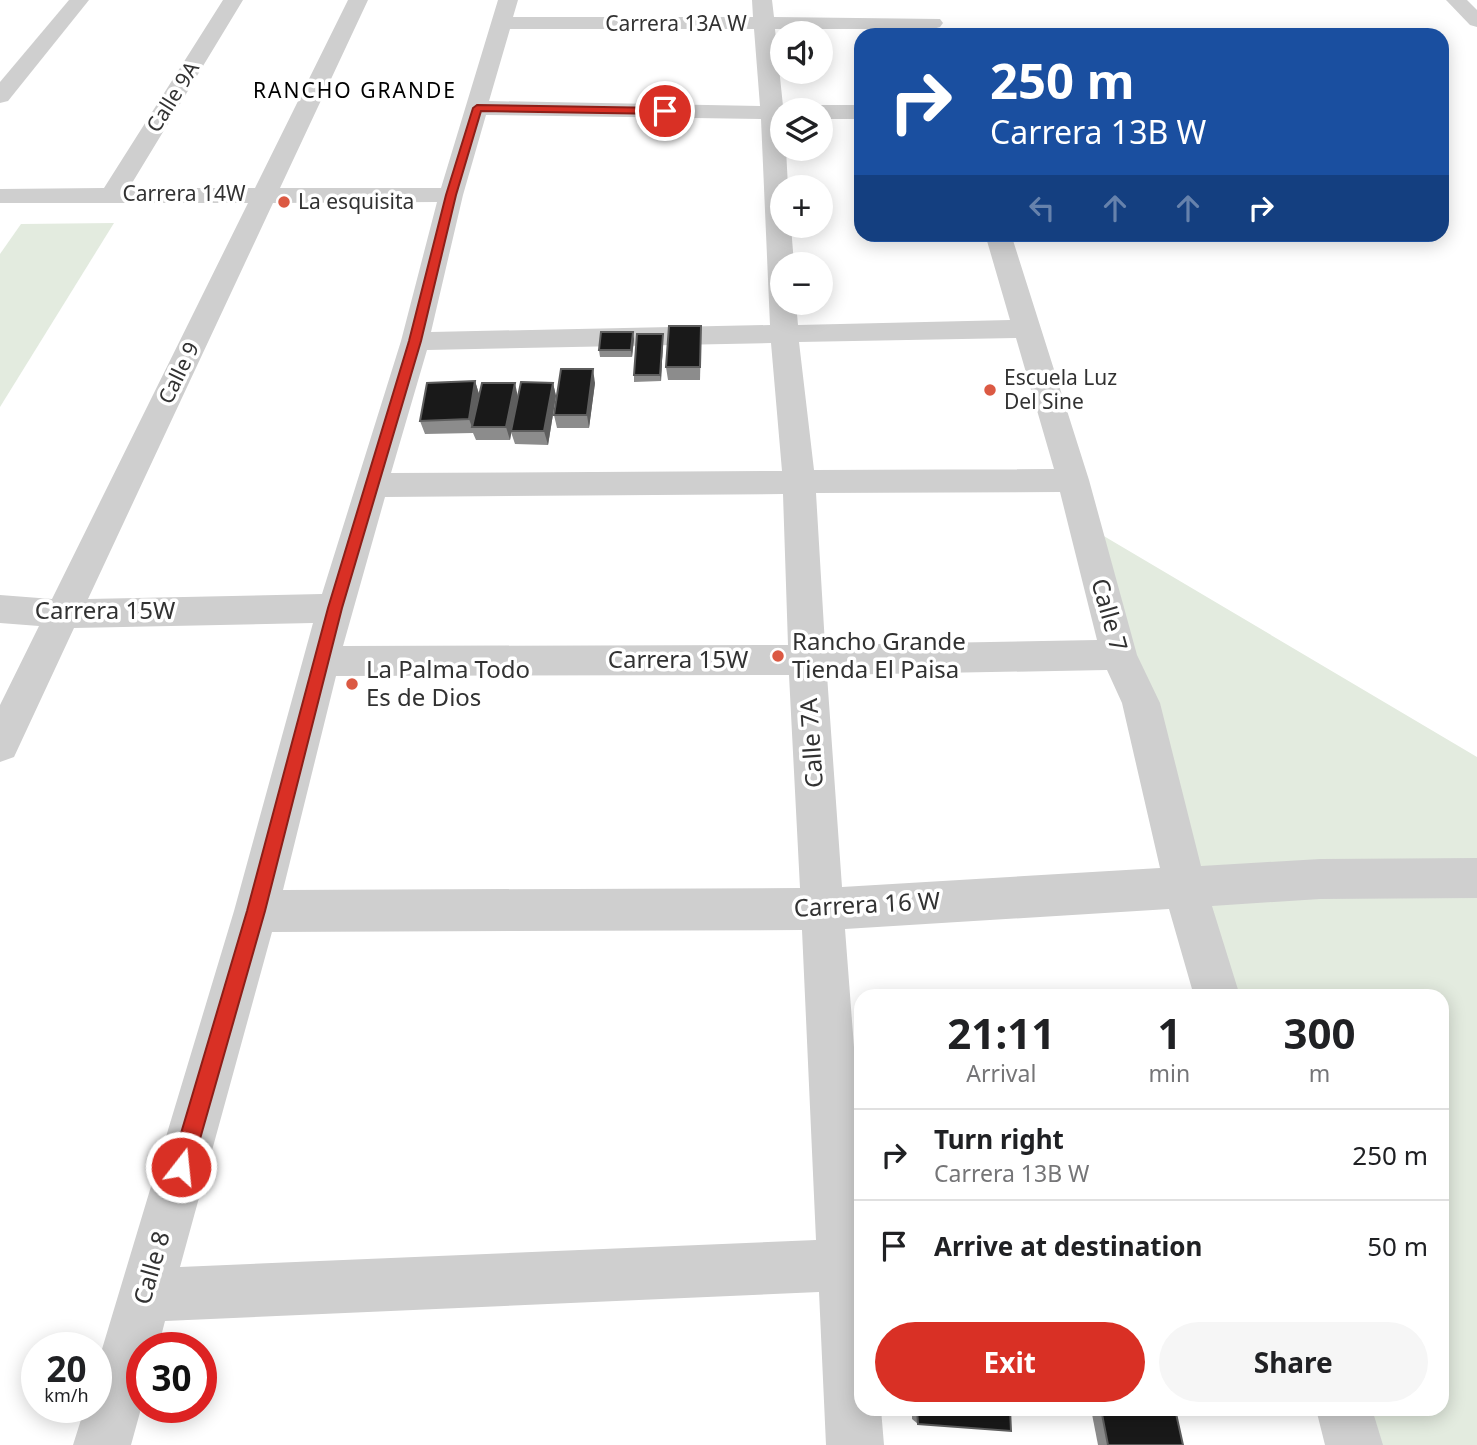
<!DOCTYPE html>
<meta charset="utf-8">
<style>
:root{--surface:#fff;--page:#f6f6f6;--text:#202124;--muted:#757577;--line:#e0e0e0;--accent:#d93025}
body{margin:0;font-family:"Noto Sans",sans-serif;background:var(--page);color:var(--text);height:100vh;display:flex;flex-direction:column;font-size:26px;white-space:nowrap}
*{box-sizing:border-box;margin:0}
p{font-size:23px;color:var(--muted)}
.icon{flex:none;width:38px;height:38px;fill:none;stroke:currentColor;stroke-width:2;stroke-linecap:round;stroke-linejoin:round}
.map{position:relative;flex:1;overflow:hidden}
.panel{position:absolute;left:854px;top:989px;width:595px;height:427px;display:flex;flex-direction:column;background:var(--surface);border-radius:21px;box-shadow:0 4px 18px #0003}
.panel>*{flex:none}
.banner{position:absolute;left:854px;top:28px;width:595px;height:214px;border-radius:21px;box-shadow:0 4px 18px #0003;background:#1a4fa0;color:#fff;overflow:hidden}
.buttons{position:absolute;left:770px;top:21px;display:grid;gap:14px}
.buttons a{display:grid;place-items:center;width:63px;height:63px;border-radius:50%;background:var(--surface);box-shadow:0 4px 18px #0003;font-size:35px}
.speed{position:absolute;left:21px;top:1332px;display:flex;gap:14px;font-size:35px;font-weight:700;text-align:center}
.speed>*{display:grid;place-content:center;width:91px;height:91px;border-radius:50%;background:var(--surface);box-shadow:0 4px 18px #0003;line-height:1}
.speed small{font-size:18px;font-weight:400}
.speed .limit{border:10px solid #d22;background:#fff;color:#111}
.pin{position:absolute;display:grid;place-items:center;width:60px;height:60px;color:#fff;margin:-30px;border:4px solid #fff;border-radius:50%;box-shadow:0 2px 7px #0007}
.me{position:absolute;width:77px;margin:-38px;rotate:16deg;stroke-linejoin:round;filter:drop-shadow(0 0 5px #0008)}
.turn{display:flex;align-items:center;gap:24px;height:147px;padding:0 21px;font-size:32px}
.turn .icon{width:91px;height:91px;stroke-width:2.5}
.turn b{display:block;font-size:49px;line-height:60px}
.lanes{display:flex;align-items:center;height:66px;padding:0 21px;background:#0003;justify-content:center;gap:35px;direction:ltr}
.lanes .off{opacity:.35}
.eta{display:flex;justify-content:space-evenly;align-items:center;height:119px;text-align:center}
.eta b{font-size:42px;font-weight:700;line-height:49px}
.button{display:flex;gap:14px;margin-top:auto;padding:14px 21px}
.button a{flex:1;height:80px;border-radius:42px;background:var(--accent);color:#fff;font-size:28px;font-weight:700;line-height:80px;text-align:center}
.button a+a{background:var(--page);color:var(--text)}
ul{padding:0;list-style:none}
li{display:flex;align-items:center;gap:21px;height:91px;padding:0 21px;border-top:2px solid var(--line)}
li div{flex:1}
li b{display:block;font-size:26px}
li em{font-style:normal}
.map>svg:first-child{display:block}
</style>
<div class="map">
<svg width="1477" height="1445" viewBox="0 0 1477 1445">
<rect width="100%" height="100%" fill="#fff"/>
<g fill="#e3ebdf">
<path d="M 114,223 L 0,407 L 0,254 L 21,224 Z"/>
<path d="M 1097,532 L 1477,757 L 1477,1445 L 1352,1445 L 1341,1409 L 1442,1409 L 1442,996 L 1216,996 Z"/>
</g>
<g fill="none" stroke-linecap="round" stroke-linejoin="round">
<g fill="#cfcfcf" fill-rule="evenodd">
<path d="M 69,0 L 89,0 L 8,101 L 0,103 L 0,82 Z"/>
<path d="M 223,0 L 243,0 L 129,188 L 255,188 L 348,0 L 368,0 L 280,188 L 441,188 L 498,0 L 518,0 L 513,17 L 753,17 L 752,0 L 772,0 L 774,17 L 940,19 L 943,23 L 940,27 L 933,29 L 775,29 L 783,106 L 791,110 L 782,110 L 782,149 L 786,149 L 788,187 L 782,187 L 782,226 L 791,226 L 794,264 L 782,264 L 782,303 L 796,303 L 798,325 L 1010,320 L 985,234 L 1011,234 L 1089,480 L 1137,655 L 1160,703 L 1201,866 L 1320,859 L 1477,858 L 1477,898 L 1320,899 L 1212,906 L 1240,996 L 1194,996 L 1169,909 L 845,929 L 861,1139 L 861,1409 L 881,1409 L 884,1445 L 826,1445 L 819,1292 L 165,1321 L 158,1348 L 142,1348 L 142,1405 L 131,1445 L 73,1445 L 85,1407 L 96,1407 L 96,1369 L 234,911 L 313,623 L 74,628 L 14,757 L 0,762 L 0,705 L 39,626 L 0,623 L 0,595 L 52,599 L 248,203 L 0,203 L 0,189 L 104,188 ZM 510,29 L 754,29 L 760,106 L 489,101 ZM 486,115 L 761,119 L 770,325 L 431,332 L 463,195 ZM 437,202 L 401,341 L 322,594 L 88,599 L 273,203 ZM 1016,338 L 1054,469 L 814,470 L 799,342 ZM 771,343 L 782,471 L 391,473 L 427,350 ZM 1060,492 L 1097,640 L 825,645 L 816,493 ZM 783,494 L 788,645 L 343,646 L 385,497 ZM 1107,670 L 1122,703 L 1160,868 L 842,887 L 827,675 ZM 789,675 L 800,888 L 283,890 L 336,676 ZM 802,930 L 816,1240 L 180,1267 L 272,932 Z"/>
<path d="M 1446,0 L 1467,0 L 1477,10 L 1477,27 L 1470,25 Z"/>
<path d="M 821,105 L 861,105 L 861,119 L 821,119 L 821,110 L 811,110 Z"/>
<path d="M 1316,1409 L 1372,1409 L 1383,1445 L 1325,1445 Z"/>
</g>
</g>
<g fill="#8c8c8c">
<path d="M 634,339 L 632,357 L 600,357 L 599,350 Z"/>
<path d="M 701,339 L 700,380 L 668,380 L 666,367 Z"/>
<path d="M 663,340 L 661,381 L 634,382 L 634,375 Z"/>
<path d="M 475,381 L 479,394 L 518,396 L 553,383 L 556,396 L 548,445 L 515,444 L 511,432 L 510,440 L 476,440 L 473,433 L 425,434 L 420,421 Z"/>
<path d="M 595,383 L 589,428 L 557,428 L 554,415 Z"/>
<path d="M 912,1409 L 1010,1409 L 918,1424 L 912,1419 Z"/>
<path d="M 1091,1409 L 1175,1409 L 1183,1445 L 1098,1445 Z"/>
</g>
<g fill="#5e5e5e">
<path d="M 633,332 L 634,339 L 632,357 L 631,350 Z"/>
<path d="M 663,334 L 663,340 L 661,381 L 660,375 Z"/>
<path d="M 593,369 L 595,383 L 589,428 L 587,415 Z"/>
<path d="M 475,381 L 479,394 L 472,427 L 469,419 Z"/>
<path d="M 515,383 L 518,397 L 510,440 L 506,427 Z"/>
<path d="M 553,383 L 556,396 L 548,445 L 544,431 Z"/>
</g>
<g fill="#191919" stroke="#5e5e5e" stroke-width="2">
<path d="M 669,326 L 701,326 L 700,367 L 666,367 Z"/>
<path d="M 601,332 L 633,332 L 631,350 L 599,350 Z"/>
<path d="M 637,334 L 663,334 L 660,375 L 634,375 Z"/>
<path d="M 561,369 L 593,369 L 587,415 L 554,415 Z"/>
<path d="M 475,381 L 469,419 L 420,421 L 427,383 Z"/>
<path d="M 521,382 L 553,383 L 544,431 L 511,431 Z"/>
<path d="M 482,383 L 515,383 L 506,427 L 472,427 Z"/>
<path d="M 917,1409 L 1010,1409 L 1011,1431 L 918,1424 Z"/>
<path d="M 1101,1409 L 1175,1409 L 1183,1445 L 1108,1445 Z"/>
</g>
<path fill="#d93025" stroke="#8d1f18" stroke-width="2" d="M 477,105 L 665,108 L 669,111 L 665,114 L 481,111 L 456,195 L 421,341 L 342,608 L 265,911 L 192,1167 L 189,1174 L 181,1177 L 174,1174 L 171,1167 L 247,911 L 328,608 L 409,341 L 446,195 L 473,108 Z"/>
<g fill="#db5943" stroke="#fff" stroke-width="2.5">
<circle cx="284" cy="202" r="7"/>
<circle cx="990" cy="390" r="7"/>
<circle cx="778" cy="656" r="7"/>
<circle cx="352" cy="684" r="7"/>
</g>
<g text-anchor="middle" stroke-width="7" stroke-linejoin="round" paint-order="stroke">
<g font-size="21" fill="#323232" stroke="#fff">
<text x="676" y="31">Carrera 13A W</text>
<text transform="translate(173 97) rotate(-58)" y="7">Calle 9A</text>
<text x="184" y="201">Carrera 14W</text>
<text transform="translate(179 373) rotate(-64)" y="7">Calle 9</text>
</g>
<g font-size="21" letter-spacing="2" fill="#000" stroke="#fff">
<text x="355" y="98">RANCHO GRANDE</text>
</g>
<g font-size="21" fill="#323232" stroke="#fff" text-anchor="start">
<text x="298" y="209">La esquisita</text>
<text x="1004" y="385">Escuela Luz<tspan x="1004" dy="24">Del Sine</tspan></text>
</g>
<g font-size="24" fill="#323232" stroke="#fff">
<text x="105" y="619">Carrera 15W</text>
<text transform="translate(1109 615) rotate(74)" y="8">Calle 7</text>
<text x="678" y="668">Carrera 15W</text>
<text transform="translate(812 743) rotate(-94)" y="8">Calle 7A</text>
<text transform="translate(867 905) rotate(-3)" y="8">Carrera 16 W</text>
<text transform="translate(152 1268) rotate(-74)" y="8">Calle 8</text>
</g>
<g font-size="24" fill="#323232" stroke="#fff" text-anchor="start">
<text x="792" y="650">Rancho Grande<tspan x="792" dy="28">Tienda El Paisa</tspan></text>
<text x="366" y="678">La Palma Todo<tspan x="366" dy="28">Es de Dios</tspan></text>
</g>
</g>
</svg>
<div class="buttons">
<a><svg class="icon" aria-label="sound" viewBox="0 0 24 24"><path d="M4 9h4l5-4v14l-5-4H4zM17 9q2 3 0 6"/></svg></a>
<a><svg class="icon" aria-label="layers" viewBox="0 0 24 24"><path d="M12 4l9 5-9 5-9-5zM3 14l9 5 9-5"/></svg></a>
<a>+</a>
<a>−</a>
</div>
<div class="speed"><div>20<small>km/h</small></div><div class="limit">30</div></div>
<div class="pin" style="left:665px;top:111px;background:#d93025"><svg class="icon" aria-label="arrive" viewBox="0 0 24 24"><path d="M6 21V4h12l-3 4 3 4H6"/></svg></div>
<svg class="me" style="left:181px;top:1167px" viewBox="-20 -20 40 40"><circle r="17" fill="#d93025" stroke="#fff" stroke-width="3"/><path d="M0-11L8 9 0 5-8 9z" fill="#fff"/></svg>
<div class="banner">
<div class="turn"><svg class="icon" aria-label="right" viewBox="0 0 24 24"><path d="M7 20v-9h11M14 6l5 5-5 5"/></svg><div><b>250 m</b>Carrera 13B W</div></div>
<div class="lanes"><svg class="icon off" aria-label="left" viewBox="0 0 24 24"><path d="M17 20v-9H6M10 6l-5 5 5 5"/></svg><svg class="icon off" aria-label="ahead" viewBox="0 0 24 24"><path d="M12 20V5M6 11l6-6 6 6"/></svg><svg class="icon off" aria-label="ahead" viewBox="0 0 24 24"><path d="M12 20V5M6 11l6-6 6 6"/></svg><svg class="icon" aria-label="right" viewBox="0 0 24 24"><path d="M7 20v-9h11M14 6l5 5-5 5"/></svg></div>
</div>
<section class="panel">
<div class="eta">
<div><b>21:11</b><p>Arrival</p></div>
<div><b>1</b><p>min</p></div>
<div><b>300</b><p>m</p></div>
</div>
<ul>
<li><svg class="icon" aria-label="right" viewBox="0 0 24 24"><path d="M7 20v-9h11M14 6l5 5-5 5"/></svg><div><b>Turn right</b><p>Carrera 13B W</p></div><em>250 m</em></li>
<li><svg class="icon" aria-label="arrive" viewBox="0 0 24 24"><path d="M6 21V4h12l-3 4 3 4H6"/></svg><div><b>Arrive at destination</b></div><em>50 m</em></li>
</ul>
<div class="button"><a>Exit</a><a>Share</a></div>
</section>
</div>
